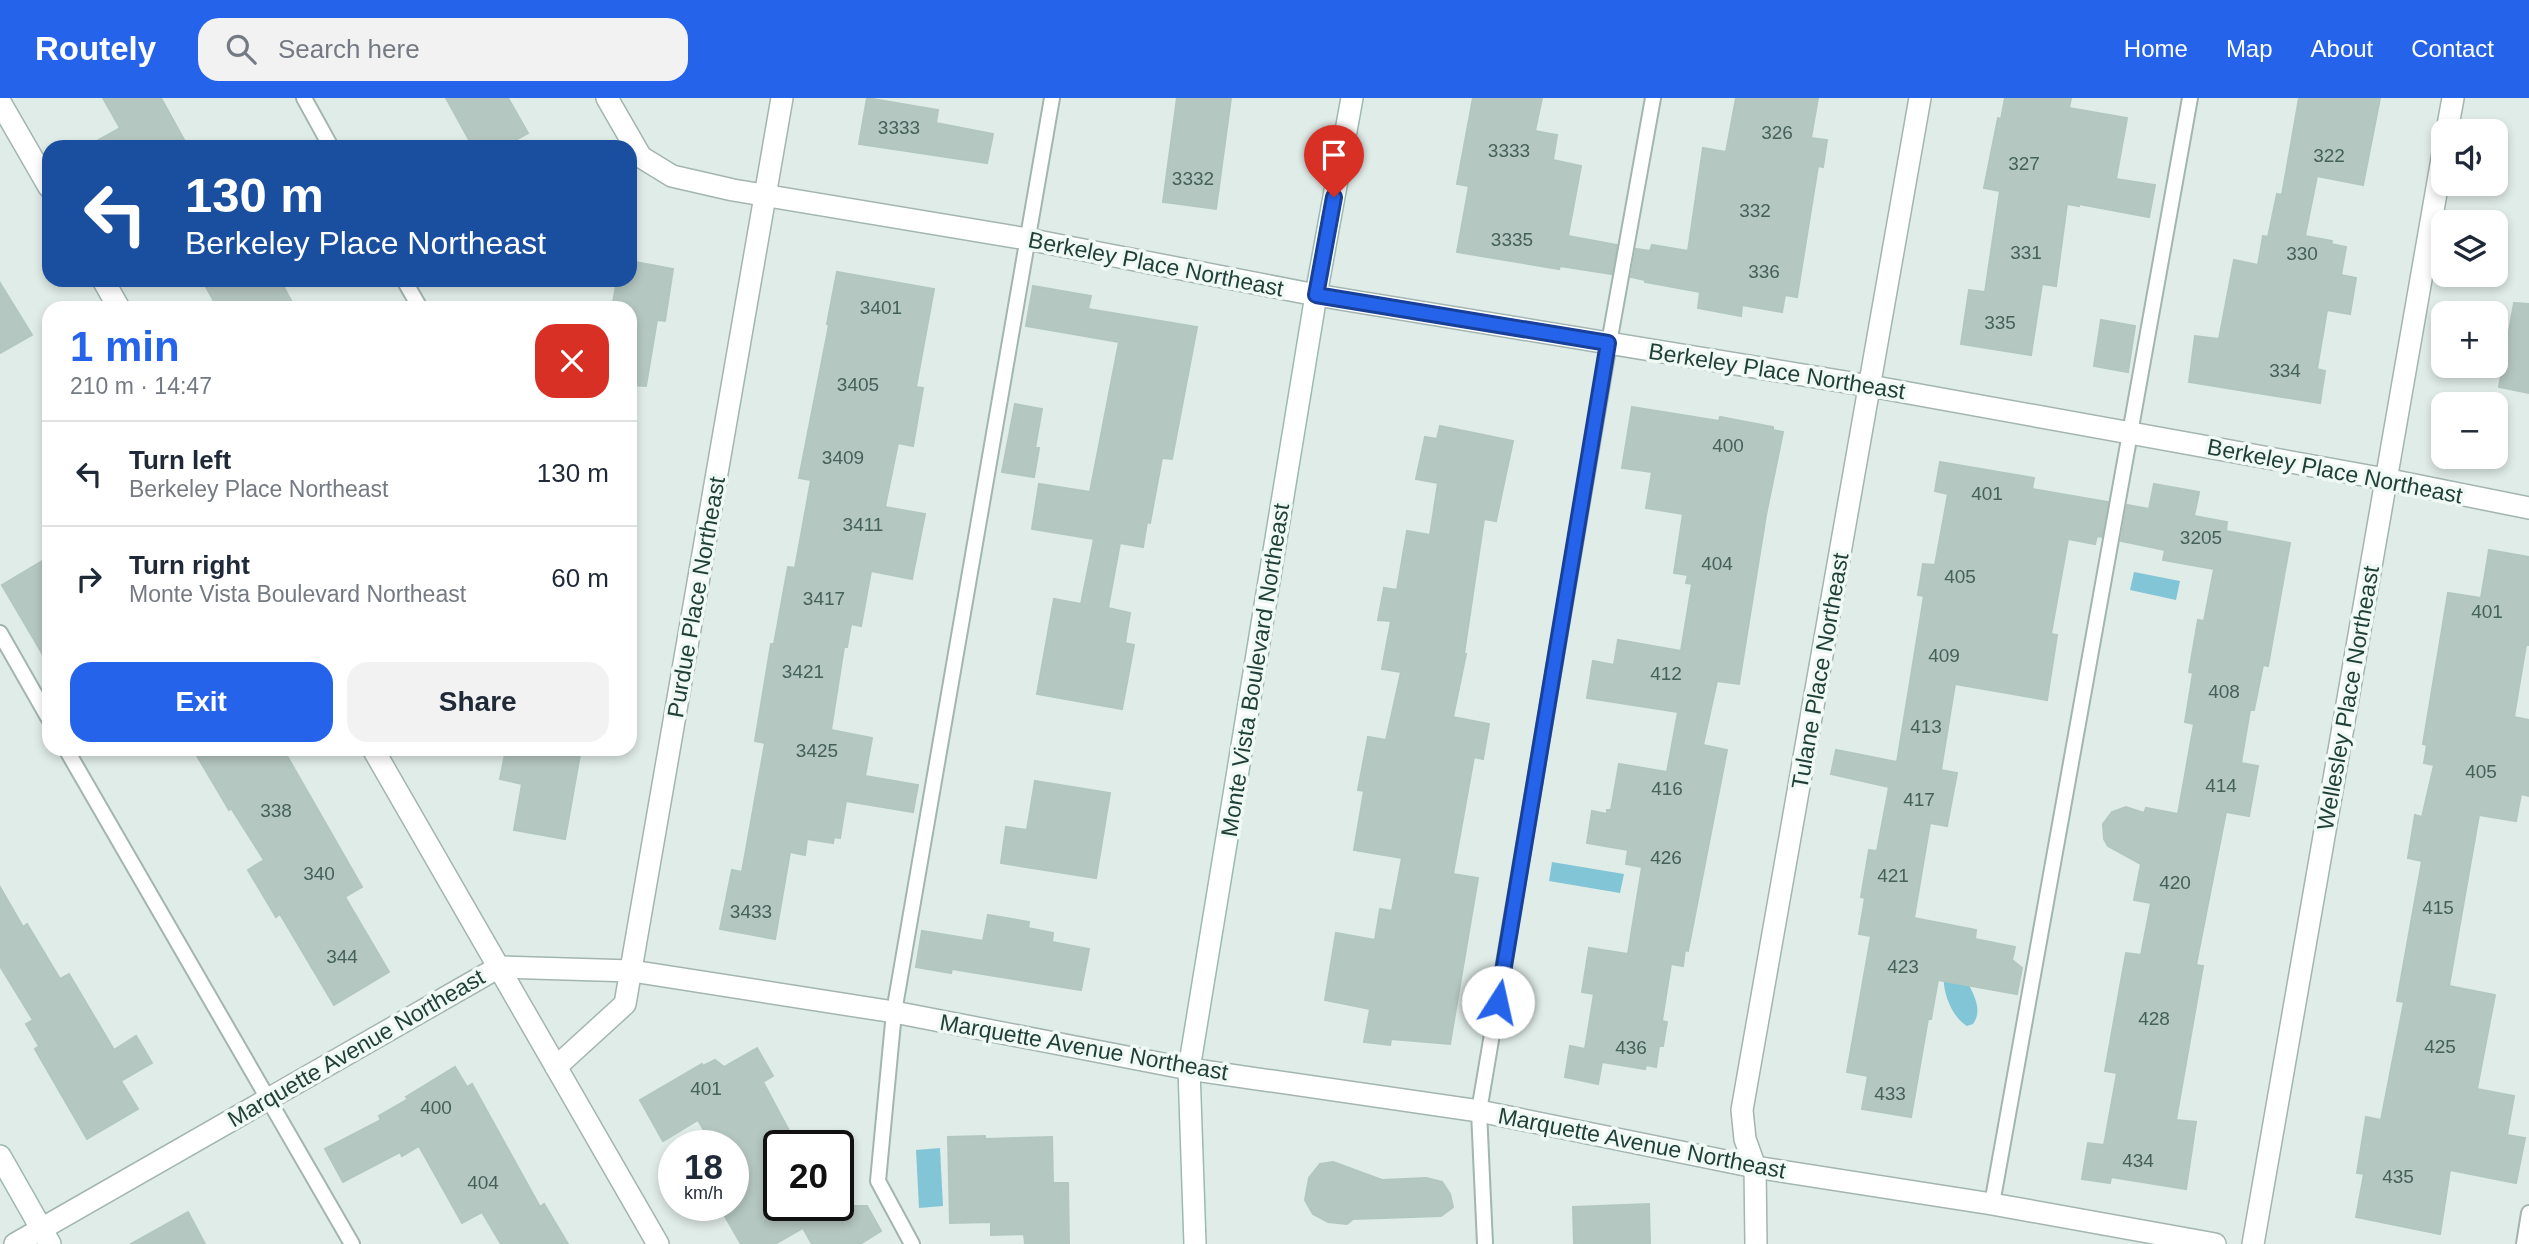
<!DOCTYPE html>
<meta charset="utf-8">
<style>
:root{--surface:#fff;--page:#f2f2f3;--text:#1f2937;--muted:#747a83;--line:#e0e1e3;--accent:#2563eb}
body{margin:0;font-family:Arial,sans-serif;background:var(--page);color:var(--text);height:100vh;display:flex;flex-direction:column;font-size:26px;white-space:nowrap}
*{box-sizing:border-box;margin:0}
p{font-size:23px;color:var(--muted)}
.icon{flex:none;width:38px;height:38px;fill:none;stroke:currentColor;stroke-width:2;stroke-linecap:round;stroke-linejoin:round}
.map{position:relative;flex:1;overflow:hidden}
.drawer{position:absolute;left:42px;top:203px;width:595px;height:455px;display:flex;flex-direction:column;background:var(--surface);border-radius:21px;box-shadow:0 4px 10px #0003}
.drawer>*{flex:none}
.banner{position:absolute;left:42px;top:42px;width:595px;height:147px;border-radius:21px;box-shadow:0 4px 10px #0003;background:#1a4fa0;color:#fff;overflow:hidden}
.fabs{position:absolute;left:2431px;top:21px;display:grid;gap:14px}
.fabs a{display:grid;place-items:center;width:77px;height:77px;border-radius:14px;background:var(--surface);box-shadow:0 4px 10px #0003;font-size:35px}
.speed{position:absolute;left:658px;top:1032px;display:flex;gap:14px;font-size:35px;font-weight:700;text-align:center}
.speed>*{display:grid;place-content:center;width:91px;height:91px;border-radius:50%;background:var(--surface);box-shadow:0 4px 10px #0003;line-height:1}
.speed small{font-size:18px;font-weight:400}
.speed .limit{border:4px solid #111;border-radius:10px;background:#fff;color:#111}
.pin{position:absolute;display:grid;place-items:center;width:60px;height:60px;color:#fff;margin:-72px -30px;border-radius:50% 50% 50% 0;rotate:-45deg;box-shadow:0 0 7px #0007}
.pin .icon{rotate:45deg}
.me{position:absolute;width:77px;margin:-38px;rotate:10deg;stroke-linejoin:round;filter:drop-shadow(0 0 5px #0008)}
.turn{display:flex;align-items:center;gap:24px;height:147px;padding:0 28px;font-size:32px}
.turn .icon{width:91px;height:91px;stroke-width:2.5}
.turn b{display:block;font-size:49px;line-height:60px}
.round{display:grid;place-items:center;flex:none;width:74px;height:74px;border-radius:21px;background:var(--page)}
.headline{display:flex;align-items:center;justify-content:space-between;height:119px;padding:0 28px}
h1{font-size:42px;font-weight:600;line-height:52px;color:var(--accent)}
.action{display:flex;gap:14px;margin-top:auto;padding:14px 28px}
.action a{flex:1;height:80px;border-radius:21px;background:var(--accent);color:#fff;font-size:28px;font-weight:600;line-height:80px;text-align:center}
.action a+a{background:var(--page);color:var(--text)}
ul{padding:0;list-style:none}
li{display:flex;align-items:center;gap:21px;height:105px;padding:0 28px;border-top:2px solid var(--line)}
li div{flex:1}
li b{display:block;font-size:26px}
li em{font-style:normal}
header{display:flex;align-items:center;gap:42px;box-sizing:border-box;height:98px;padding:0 35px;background:var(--accent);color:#fff}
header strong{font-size:33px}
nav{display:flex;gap:38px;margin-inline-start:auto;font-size:24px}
.search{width:490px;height:63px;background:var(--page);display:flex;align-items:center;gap:18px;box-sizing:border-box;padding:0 24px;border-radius:21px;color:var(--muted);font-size:26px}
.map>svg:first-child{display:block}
</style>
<header>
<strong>Routely</strong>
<div class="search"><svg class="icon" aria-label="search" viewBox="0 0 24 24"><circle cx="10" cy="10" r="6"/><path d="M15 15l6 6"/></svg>Search here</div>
<nav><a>Home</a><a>Map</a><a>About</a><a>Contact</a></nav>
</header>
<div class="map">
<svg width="2529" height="1146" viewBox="0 0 2529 1146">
<rect width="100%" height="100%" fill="#e0ece8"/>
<g fill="#82c5d7">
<path d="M 2134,474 L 2180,483 L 2176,502 L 2130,492 Z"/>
<path d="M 1552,764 L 1624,776 L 1620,795 L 1549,783 Z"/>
<path d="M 1944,877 L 1965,879 C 1972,894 1984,911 1973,926 L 1967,928 C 1952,919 1942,894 1944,877 Z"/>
<path d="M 940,1050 L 943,1108 L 919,1110 L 916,1052 Z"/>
</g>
<g fill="#b5c7c1" stroke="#b2c7bf" stroke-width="2">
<path d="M 103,0 L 161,0 L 188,49 L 86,49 L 120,30 Z"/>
<path d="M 446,0 L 508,0 L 528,35 L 503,49 L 473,49 Z"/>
<path d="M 867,0 L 938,12 L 936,25 L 993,36 L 987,65 L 859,46 Z"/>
<path d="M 1177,0 L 1231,0 L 1216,111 L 1163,104 Z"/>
<path d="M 1473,0 L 1542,0 L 1535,33 L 1557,37 L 1553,62 L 1581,68 L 1568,138 L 1617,147 L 1612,176 L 1560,168 L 1559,171 L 1457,154 L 1469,88 L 1457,86 Z"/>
<path d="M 1736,0 L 1818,0 L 1811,40 L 1827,42 L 1823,69 L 1818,68 L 1797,199 L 1785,197 L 1782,214 L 1742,207 L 1741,218 L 1698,210 L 1700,194 L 1645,184 L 1645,182 L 1631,179 L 1636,151 L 1650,153 L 1652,147 L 1688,153 L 1703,50 L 1726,54 Z"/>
<path d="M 2005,0 L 2071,0 L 2069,10 L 2127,20 L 2116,81 L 2155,87 L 2149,119 L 2079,106 L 2079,108 L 2067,106 L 2056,188 L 2042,186 L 2031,257 L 1961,246 L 1969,192 L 1985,194 L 2000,93 L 1984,90 L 1998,20 L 2001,21 Z"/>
<path d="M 2299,0 L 2380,0 L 2363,87 L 2317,78 L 2305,138 L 2332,143 L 2331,146 L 2346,149 L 2341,177 L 2356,180 L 2350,216 L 2327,212 L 2317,271 L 2325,273 L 2320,305 L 2189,284 L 2195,238 L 2219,241 L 2234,162 L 2258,167 L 2263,138 L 2268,139 L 2277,96 L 2282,97 Z"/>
<path d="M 630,163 L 673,171 L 665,223 L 657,222 L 646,288 L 630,287 L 630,210 L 612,210 L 617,182 L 630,182 Z"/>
<path d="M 837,174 L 934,191 L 916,289 L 923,290 L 913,348 L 898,345 L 885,409 L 925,416 L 912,481 L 871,473 L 861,528 L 851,526 L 847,549 L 844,549 L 831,632 L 872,640 L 865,678 L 918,687 L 913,714 L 846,703 L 840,740 L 834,739 L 833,745 L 807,741 L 805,757 L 790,754 L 775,841 L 720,831 L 732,772 L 742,774 L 765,645 L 755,643 L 771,546 L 774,546 L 788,469 L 795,470 L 811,382 L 799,380 L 829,227 L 827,226 Z"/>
<path d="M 202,182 L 280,182 L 295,210 L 218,210 Z"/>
<path d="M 0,185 L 32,237 L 0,255 Z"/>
<path d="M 1033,188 L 1091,198 L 1088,211 L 1197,229 L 1172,361 L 1162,360 L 1150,425 L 1147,424 L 1143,449 L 1120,445 L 1108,510 L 1130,515 L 1125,545 L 1134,547 L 1122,611 L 1037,596 L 1054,501 L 1081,506 L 1094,441 L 1032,431 L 1039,386 L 1090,394 L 1119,244 L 1026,228 Z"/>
<path d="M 2514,205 L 2529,206 L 2529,295 L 2499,289 Z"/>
<path d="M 2101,222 L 2135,228 L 2128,274 L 2094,268 Z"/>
<path d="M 1015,306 L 1042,311 L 1035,350 L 1039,350 L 1034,379 L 1002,374 Z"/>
<path d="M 1632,309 L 1719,323 L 1720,319 L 1773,329 L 1773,332 L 1783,334 L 1766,417 L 1739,586 L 1717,583 L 1703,647 L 1727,652 L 1688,853 L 1685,852 L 1683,868 L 1671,866 L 1662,923 L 1667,924 L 1663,948 L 1659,948 L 1656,969 L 1646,967 L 1645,971 L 1602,964 L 1598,986 L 1565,979 L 1570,948 L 1585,951 L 1594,896 L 1582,894 L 1589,850 L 1628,856 L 1642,769 L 1626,766 L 1628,752 L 1587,745 L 1592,713 L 1607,716 L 1607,712 L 1611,712 L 1619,666 L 1667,674 L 1678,614 L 1587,600 L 1593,563 L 1614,567 L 1618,542 L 1681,553 L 1692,486 L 1686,485 L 1688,477 L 1674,475 L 1683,416 L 1646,410 L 1652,374 L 1622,370 Z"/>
<path d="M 1440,328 L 1513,343 L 1496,423 L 1484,421 L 1464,556 L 1466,556 L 1453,619 L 1489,626 L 1483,661 L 1474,659 L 1453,776 L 1478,780 L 1450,946 L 1391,941 L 1390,947 L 1364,944 L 1370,911 L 1325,902 L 1336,835 L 1375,842 L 1380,811 L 1392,813 L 1402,760 L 1354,752 L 1364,693 L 1358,692 L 1368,639 L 1386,642 L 1401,574 L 1382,571 L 1391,523 L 1378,522 L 1384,490 L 1397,492 L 1407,433 L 1430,437 L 1438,385 L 1416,381 L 1425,339 L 1437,341 Z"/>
<path d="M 1940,364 L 2034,380 L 2032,391 L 2108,404 L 2102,439 L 2097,438 L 2095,446 L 2068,441 L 2051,536 L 2057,537 L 2047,602 L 1955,586 L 1941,672 L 1957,675 L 1947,728 L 1930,725 L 1914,820 L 1976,832 L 1975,841 L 2015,849 L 2012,862 L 2022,870 L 2017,896 L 1938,882 L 1931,921 L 1928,921 L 1911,1019 L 1862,1011 L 1868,978 L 1847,974 L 1871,838 L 1859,836 L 1865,800 L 1861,799 L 1869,752 L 1877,753 L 1889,689 L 1831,676 L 1836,652 L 1897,664 L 1924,498 L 1918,497 L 1923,466 L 1935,467 L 1948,396 L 1935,393 Z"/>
<path d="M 2154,386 L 2199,394 L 2194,418 L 2227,424 L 2226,433 L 2290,445 L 2268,568 L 2263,567 L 2254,612 L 2250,612 L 2241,665 L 2258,668 L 2249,718 L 2226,714 L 2196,867 L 2203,868 L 2176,1022 L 2196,1024 L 2186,1091 L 2111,1079 L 2110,1085 L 2082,1081 L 2088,1045 L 2104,1047 L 2117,975 L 2105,973 L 2126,855 L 2141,857 L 2151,805 L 2134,802 L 2141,766 L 2108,748 L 2104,741 L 2103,726 L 2112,714 L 2126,709 L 2144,715 L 2146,710 L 2178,716 L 2194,626 L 2185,624 L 2193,575 L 2189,574 L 2198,522 L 2204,523 L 2214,471 L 2163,462 L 2165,452 L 2121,443 L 2127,407 L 2149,411 Z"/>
<path d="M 2489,452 L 2529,459 L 2529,547 L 2526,547 L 2514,619 L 2529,622 L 2529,698 L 2521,696 L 2516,723 L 2479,717 L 2449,888 L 2495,897 L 2477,991 L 2514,998 L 2507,1037 L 2525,1040 L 2516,1085 L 2450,1072 L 2440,1136 L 2356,1119 L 2364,1076 L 2357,1075 L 2366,1019 L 2381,1022 L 2404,904 L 2397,903 L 2422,763 L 2408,760 L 2415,717 L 2422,719 L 2434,667 L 2424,665 L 2427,647 L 2423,646 L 2448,495 L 2481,500 Z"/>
<path d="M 49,459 L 49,567 L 2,487 Z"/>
<path d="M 193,651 L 283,651 L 362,789 L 345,799 L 389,874 L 334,907 L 280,816 L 276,819 L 248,772 L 264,762 L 231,710 L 229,712 Z"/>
<path d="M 506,651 L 581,651 L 565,741 L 514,732 L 522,686 L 500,681 Z"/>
<path d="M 1035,683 L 1110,695 L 1096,780 L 1001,765 L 1006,729 L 1027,732 Z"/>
<path d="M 0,789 L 23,829 L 27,826 L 60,881 L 69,876 L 114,952 L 136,938 L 152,965 L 121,983 L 138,1011 L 87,1041 L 35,951 L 39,948 L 26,926 L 33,922 L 0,868 Z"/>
<path d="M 988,817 L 1029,824 L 1028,830 L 1053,835 L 1052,844 L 1089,851 L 1081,892 L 952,871 L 951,875 L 916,869 L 922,833 L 983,843 Z"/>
<path d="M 757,950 L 773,978 L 763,984 L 793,1040 L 779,1048 L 779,1108 L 867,1108 L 881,1133 L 860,1146 L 812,1146 L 803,1130 L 775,1146 L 741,1146 L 719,1108 L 733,1108 L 733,1048 L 713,1048 L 698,1022 L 663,1043 L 640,1002 L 702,966 L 703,968 L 715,962 L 724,969 Z"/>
<path d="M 455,969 L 467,989 L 472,986 L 540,1109 L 544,1106 L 568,1146 L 501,1146 L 482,1114 L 462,1125 L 419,1048 L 402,1058 L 400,1054 L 343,1084 L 325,1051 L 381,1022 L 379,1018 L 408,1001 L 406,999 Z"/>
<path d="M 985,1038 L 985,1041 L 1052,1039 L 1053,1085 L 1068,1085 L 1069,1146 L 1025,1146 L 1024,1136 L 991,1137 L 991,1124 L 950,1125 L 948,1039 Z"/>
<path d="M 1333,1064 L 1382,1082 L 1426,1080 L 1442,1084 L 1450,1096 L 1453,1109 L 1441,1118 L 1353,1121 L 1347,1126 L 1328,1124 L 1313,1116 L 1305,1102 L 1309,1080 L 1320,1066 Z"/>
<path d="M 1649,1106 L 1650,1146 L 1574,1146 L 1573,1109 Z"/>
<path d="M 188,1114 L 205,1146 L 131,1146 Z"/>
</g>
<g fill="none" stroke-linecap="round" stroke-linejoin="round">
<defs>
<g id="lane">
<path d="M 304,0 L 331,49"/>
<path d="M 404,182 L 420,210"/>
<path d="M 0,535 L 49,621"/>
<path d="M 66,651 L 352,1146"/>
<path d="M 1992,1106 L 2190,0"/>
<path d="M 912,1146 L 878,1083 L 894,914 L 1052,0"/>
<path d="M 1485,1146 L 1479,1013 L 1609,245 L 1653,0"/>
<path d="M 2524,1146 L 2529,1115"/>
</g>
<g id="street">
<path d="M 607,0 L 641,59 L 672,78 L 733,92 L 1027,141 L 1316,197 L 1870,288 L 2385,381 L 2529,410"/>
<path d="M 0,4 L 49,89"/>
<path d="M 2447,33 L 2453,0"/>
<path d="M 103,182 L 119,210"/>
<path d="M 373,651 L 658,1146"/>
<path d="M 556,969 L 625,906 L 782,0"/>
<path d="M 15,1146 L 499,869 L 632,873 L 894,914 L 1189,971 L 1479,1013 L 1755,1069 L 1992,1106 L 2215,1146"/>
<path d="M 1756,1146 L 1755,1069 L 1745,1041 L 1742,1012 L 1920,0"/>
<path d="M 2253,1146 L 2443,55"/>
</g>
<g id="secondary">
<path d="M 0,1058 L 50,1146"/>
<path d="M 1195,1146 L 1189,971 L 1316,197 L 1352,0"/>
</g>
</defs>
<use href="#lane" stroke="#a2b5b0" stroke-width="18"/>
<use href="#street" stroke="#a2b5b0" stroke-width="24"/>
<use href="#secondary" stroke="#9db9b1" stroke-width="24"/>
<use href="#lane" stroke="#fff" stroke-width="14"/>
<use href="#street" stroke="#fff" stroke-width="21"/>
<use href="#secondary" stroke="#fff" stroke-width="21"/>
</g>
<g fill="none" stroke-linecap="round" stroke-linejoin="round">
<defs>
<path id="route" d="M 1334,99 L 1316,197 L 1608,245 L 1498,904"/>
</defs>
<use href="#route" stroke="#184099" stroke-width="18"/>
<use href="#route" stroke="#2563eb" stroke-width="12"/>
</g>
<g text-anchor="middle" stroke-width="7" stroke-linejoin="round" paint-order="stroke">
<g font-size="19" fill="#44615a">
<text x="899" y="36">3333</text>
<text x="1777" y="41">326</text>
<text x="1509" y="59">3333</text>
<text x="2329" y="64">322</text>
<text x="2024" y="72">327</text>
<text x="1193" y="87">3332</text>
<text x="1755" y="119">332</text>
<text x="1512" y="148">3335</text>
<text x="2026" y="161">331</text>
<text x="2302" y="162">330</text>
<text x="1764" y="180">336</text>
<text x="881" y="216">3401</text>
<text x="2000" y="231">335</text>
<text x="2285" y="279">334</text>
<text x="858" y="293">3405</text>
<text x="1728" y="354">400</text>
<text x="843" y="366">3409</text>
<text x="1987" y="402">401</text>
<text x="863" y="433">3411</text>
<text x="2201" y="446">3205</text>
<text x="1717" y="472">404</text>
<text x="1960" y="485">405</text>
<text x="824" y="507">3417</text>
<text x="2487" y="520">401</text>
<text x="1944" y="564">409</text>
<text x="803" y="580">3421</text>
<text x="1666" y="582">412</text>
<text x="2224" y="600">408</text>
<text x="1926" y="635">413</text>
<text x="817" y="659">3425</text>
<text x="2481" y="680">405</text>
<text x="2221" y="694">414</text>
<text x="1667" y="697">416</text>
<text x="1919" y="708">417</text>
<text x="276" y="719">338</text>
<text x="1666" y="766">426</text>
<text x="319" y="782">340</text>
<text x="1893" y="784">421</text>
<text x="2175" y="791">420</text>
<text x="2438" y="816">415</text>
<text x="751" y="820">3433</text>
<text x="342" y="865">344</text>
<text x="1903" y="875">423</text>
<text x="2154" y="927">428</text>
<text x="2440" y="955">425</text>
<text x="1631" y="956">436</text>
<text x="706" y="997">401</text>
<text x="1890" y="1002">433</text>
<text x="436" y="1016">400</text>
<text x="2138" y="1069">434</text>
<text x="2398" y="1085">435</text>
<text x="483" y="1091">404</text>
</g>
<g font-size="23" fill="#1f3f38" stroke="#f1f9f5">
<text transform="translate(1156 166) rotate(11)" y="8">Berkeley Place Northeast</text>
<text transform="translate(1777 273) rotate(9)" y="8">Berkeley Place Northeast</text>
<text transform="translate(2335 373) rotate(11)" y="8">Berkeley Place Northeast</text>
<text transform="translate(696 499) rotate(-80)" y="8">Purdue Place Northeast</text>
<text transform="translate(1255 572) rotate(-81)" y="8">Monte Vista Boulevard Northeast</text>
<text transform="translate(1820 573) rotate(-80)" y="8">Tulane Place Northeast</text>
<text transform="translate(2348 600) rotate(-80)" y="8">Wellesley Place Northeast</text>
<text transform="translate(1084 949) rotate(10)" y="8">Marquette Avenue Northeast</text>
<text transform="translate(356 950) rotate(-30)" y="8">Marquette Avenue Northeast</text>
<text transform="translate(1642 1045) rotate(11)" y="8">Marquette Avenue Northeast</text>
</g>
</g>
</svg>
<div class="fabs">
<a><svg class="icon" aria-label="sound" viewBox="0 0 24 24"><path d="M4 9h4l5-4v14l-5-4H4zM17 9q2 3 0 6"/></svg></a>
<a><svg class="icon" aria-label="layers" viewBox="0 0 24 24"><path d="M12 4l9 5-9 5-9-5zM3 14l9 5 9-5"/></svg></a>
<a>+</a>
<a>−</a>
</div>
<div class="speed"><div>18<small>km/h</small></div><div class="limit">20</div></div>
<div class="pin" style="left:1334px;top:99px;background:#d93025"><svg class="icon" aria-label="arrive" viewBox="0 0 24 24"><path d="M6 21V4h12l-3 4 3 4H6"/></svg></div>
<svg class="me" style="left:1498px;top:904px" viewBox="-20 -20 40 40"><circle r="19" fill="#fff"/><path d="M0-13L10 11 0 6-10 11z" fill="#2563eb"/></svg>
<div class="banner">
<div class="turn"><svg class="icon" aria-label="left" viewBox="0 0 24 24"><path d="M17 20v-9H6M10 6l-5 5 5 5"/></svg><div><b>130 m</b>Berkeley Place Northeast</div></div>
</div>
<section class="drawer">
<div class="headline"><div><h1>1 min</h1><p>210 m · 14:47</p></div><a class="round" style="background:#d93025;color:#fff"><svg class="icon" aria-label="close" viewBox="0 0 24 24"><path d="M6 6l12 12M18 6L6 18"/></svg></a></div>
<ul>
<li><svg class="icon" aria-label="left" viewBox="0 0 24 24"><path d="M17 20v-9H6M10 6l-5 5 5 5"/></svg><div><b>Turn left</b><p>Berkeley Place Northeast</p></div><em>130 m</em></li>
<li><svg class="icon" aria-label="right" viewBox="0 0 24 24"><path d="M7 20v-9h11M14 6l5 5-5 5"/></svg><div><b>Turn right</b><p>Monte Vista Boulevard Northeast</p></div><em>60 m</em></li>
</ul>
<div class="action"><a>Exit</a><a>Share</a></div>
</section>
</div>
